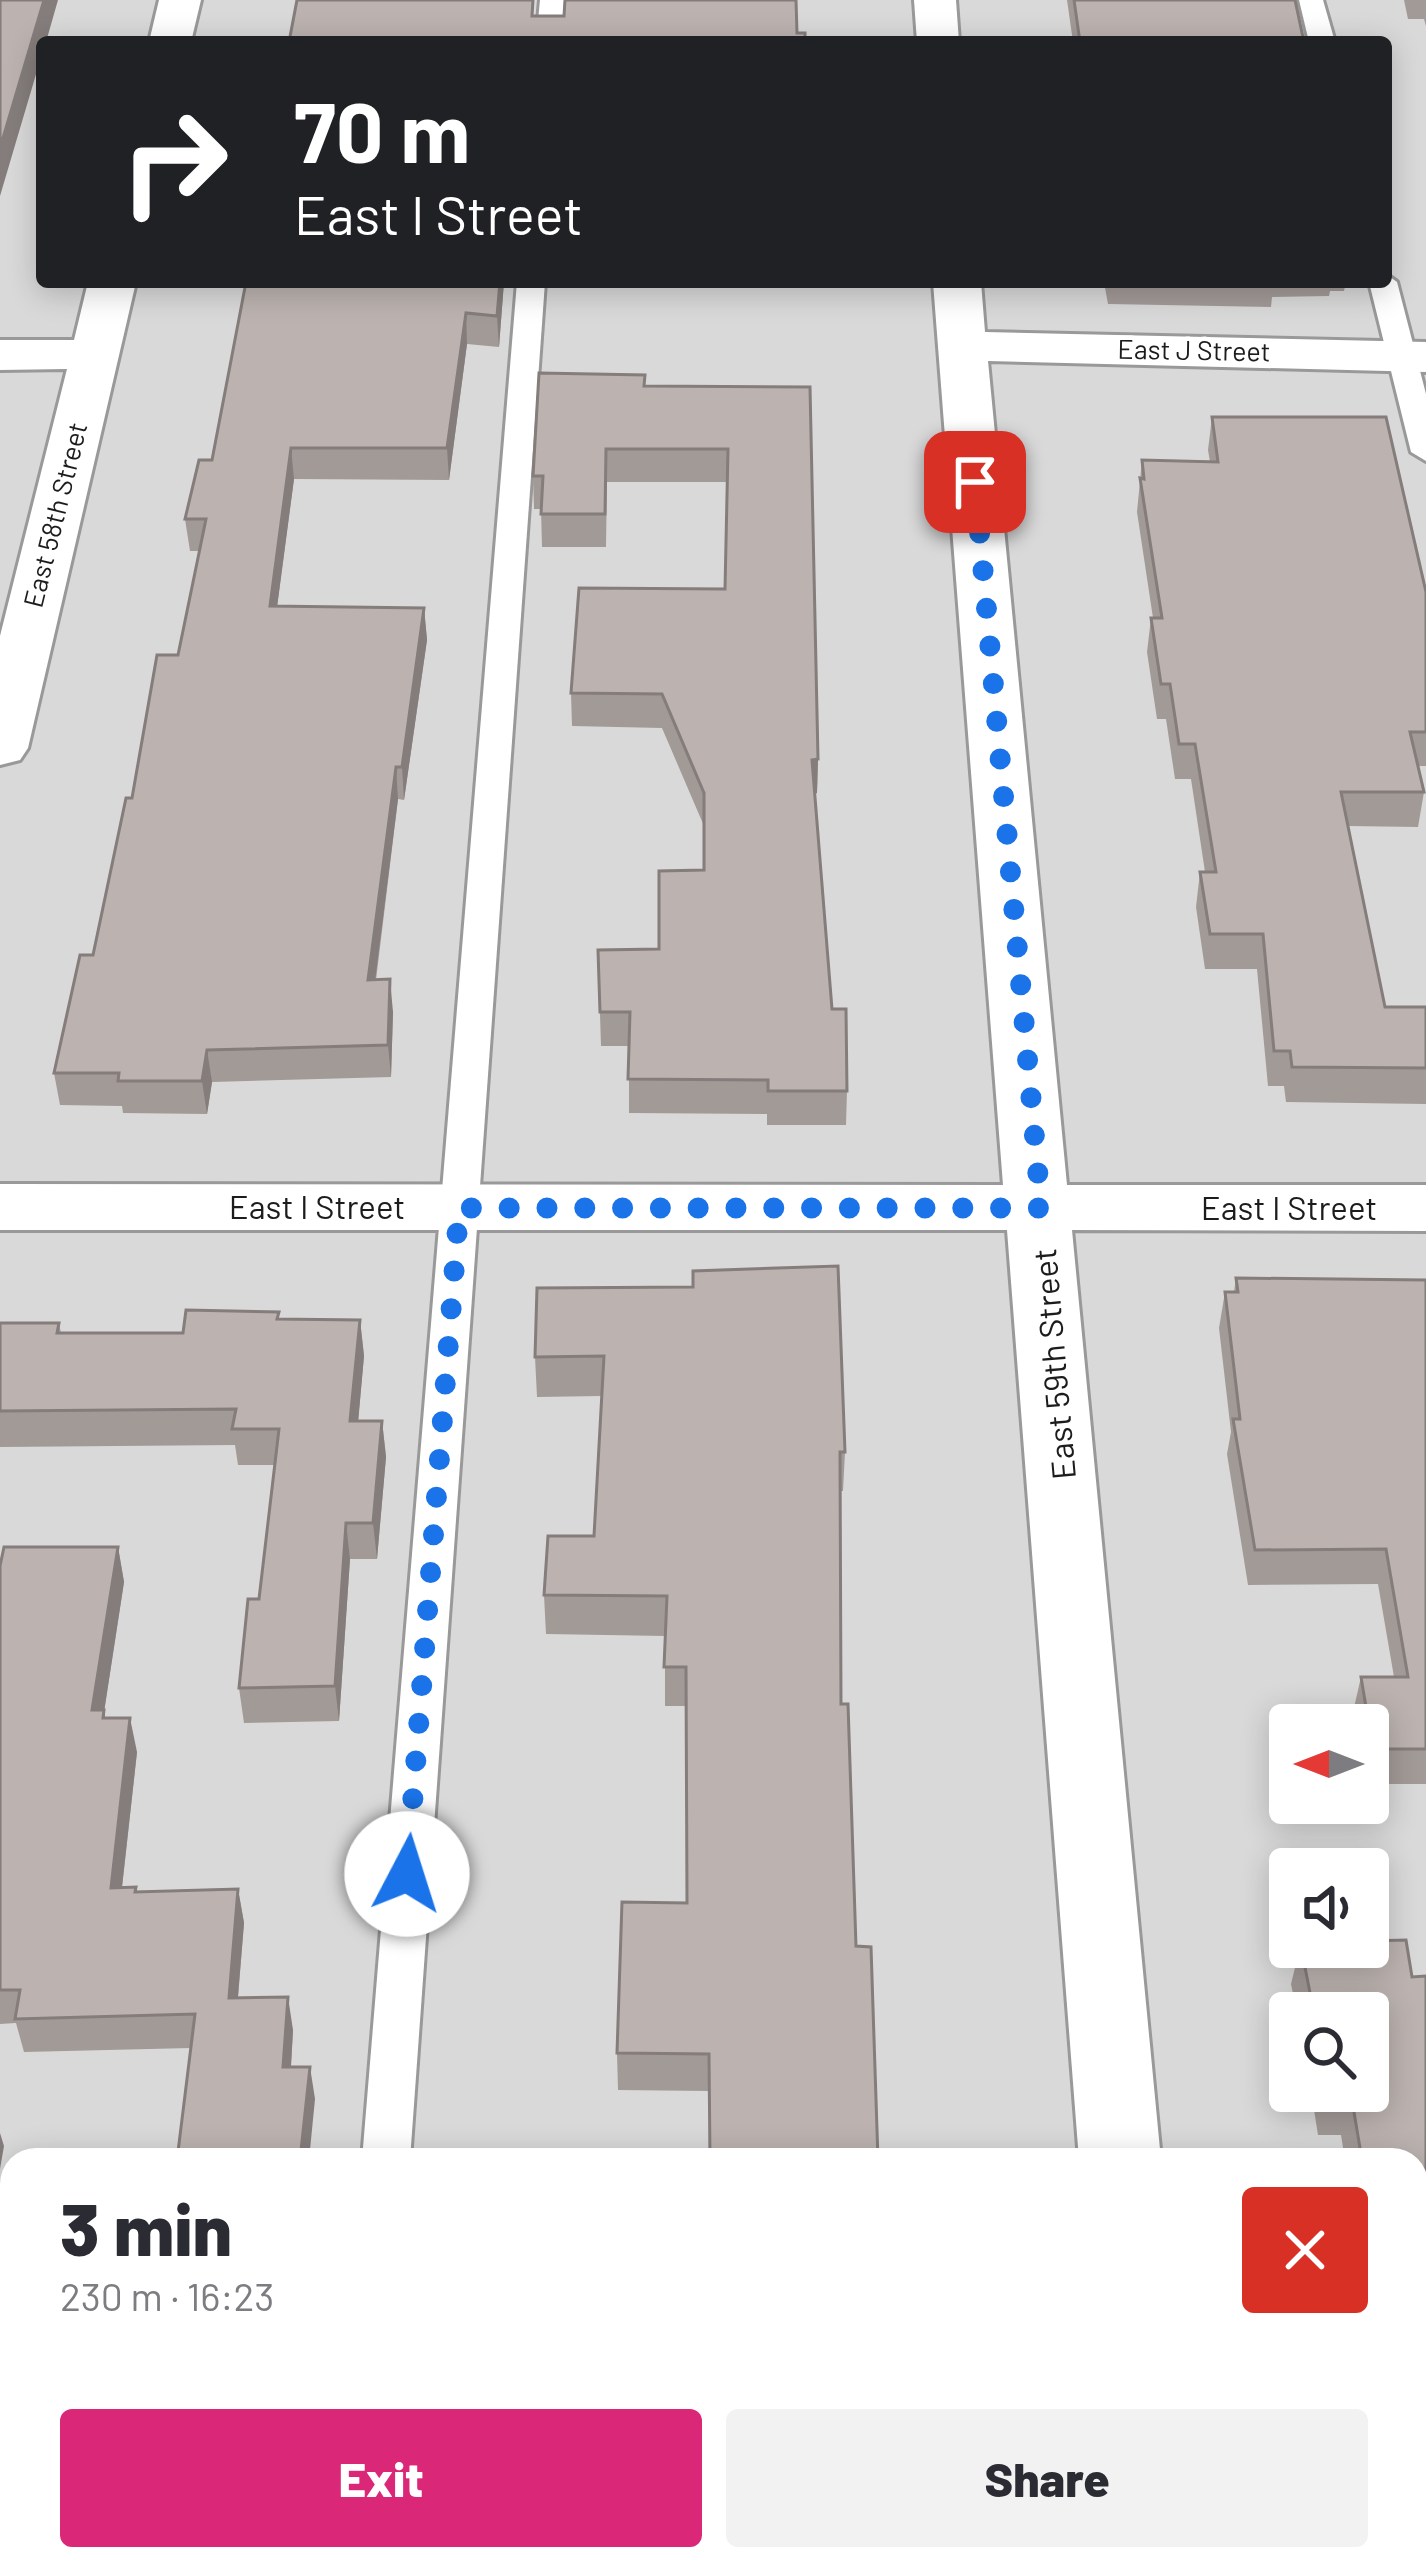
<!DOCTYPE html>
<meta charset="utf-8">
<style>
:root{--surface:#fff;--page:#f2f2f3;--text:#2b2b33;--muted:#7c7c81;--accent:#db2777}
body{margin:0;font-family:Barlow,sans-serif;background:var(--page);color:var(--text);height:100vh;display:flex;flex-direction:column;font-size:45px;white-space:nowrap}
*{box-sizing:border-box;margin:0}
p{font-size:39px;color:var(--muted)}
.icon{flex:none;width:66px;height:66px;fill:none;stroke:currentColor;stroke-width:2;stroke-linecap:round;stroke-linejoin:round}
.map{position:relative;flex:1;overflow:hidden}
.drawer{position:absolute;left:0px;top:2148px;width:1428px;height:423px;display:flex;flex-direction:column;background:var(--surface);border-radius:36px 36px 0 0;box-shadow:0 6px 30px #0003}
.drawer>*{flex:none}
.guide{position:absolute;left:36px;top:36px;width:1356px;height:252px;border-radius:12px;box-shadow:0 6px 30px #0003;background:#202124;color:#fff;overflow:hidden}
.needle{width:78px;rotate:270deg}
.controls{position:absolute;left:1269px;top:1704px;display:grid;gap:24px}
.controls a{display:grid;place-items:center;width:120px;height:120px;border-radius:12px;background:var(--surface);box-shadow:0 6px 30px #0003;font-size:60px}
.pin{position:absolute;display:grid;place-items:center;width:102px;height:102px;color:#fff;margin:-51px;border-radius:24px;box-shadow:0 6px 18px #0006}
.me{position:absolute;width:132px;margin:-66px;rotate:5deg;stroke-linejoin:round;filter:drop-shadow(0 0 9px #0008)}
.turn{display:flex;align-items:center;gap:42px;height:252px;padding:0 60px;font-size:54px}
.turn .icon{width:156px;height:156px;stroke-width:2.5}
.turn b{display:block;font-size:84px;line-height:102px}
.round{display:grid;place-items:center;flex:none;width:126px;height:126px;border-radius:12px;background:var(--page)}
.headline{display:flex;align-items:center;justify-content:space-between;height:204px;padding:0 60px}
h1{font-size:72px;font-weight:800;line-height:90px}
.action{display:flex;gap:24px;margin-top:auto;padding:24px 60px}
.action a{flex:1;height:138px;border-radius:12px;background:var(--accent);color:#fff;font-size:48px;font-weight:800;line-height:138px;text-align:center}
.action a+a{background:var(--page);color:var(--text)}
.map>svg:first-child{display:block}
</style>
<div class="map">
<svg width="1426" height="2570" viewBox="0 0 1426 2570">
<rect width="100%" height="100%" fill="#ece7e2"/>
<path fill="#dad9d9" fill-rule="evenodd" d="M 0,0 L 1426,0 L 1426,2570 L 0,2570 ZM 42,42 L 1386,42 L 1386,282 L 42,282 ZM 1290,1725 L 1368,1725 L 1368,1803 L 1290,1803 ZM 1290,1869 L 1368,1869 L 1368,1947 L 1290,1947 ZM 1290,2013 L 1368,2013 L 1368,2091 L 1290,2091 ZM 12,2160 L 1416,2160 L 1416,2559 L 12,2559 Z"/>
<g fill="none" stroke-linecap="round" stroke-linejoin="round">
<defs>
<g id="lane">
<path d="M 540,0 L 564,0 L 562,42 L 536,42 Z"/>
<path d="M 1299,0 L 1323,0 L 1335,42 L 1309,42 Z"/>
<path d="M 1386,274 L 1397,282 L 1426,394 L 1426,461 L 1411,452 L 1369,282 L 1386,282 Z"/>
<path d="M 517,282 L 545,282 L 410,2160 L 362,2160 Z"/>
<path d="M 328,2559 L 382,2559 L 381,2570 L 327,2570 Z"/>
</g>
<g id="street">
<path d="M 159,0 L 201,0 L 191,42 L 149,42 Z"/>
<path d="M 914,0 L 956,0 L 959,42 L 917,42 Z"/>
<path d="M 88,282 L 136,282 L 28,748 L 20,760 L 0,765 L 0,636 L 67,369 L 0,370 L 0,340 L 74,340 Z"/>
<path d="M 933,282 L 981,282 L 985,332 L 1426,342 L 1426,372 L 988,361 L 1067,1185 L 1426,1185 L 1426,1231 L 1072,1230 L 1161,2160 L 1079,2160 L 1007,1230 L 0,1230 L 0,1184 L 1003,1185 Z"/>
<path d="M 1108,2559 L 1198,2559 L 1199,2570 L 1109,2570 Z"/>
</g>
</defs>
<use href="#lane" stroke="#999" stroke-width="6"/>
<use href="#street" stroke="#999" stroke-width="6"/>
<use href="#lane" fill="#fff" fill-rule="evenodd"/>
<use href="#street" fill="#fff" fill-rule="evenodd"/>
</g>
<g fill="#a29a97">
<path d="M 1067,0 L 1295,0 L 1304,42 L 1073,42 Z"/>
<path d="M 1404,0 L 1426,0 L 1426,26 L 1424,19 L 1408,19 Z"/>
<path d="M 504,282 L 499,347 L 467,344 L 449,480 L 294,479 L 277,606 L 424,608 L 427,640 L 404,800 L 398,799 L 376,980 L 393,1012 L 391,1077 L 212,1082 L 207,1114 L 123,1113 L 122,1106 L 60,1105 L 54,1073 L 93,955 L 132,798 L 178,655 L 199,551 L 190,551 L 185,519 L 212,460 Z"/>
<rect x="727" y="282" width="81" height="3"/>
<path d="M 1104,282 L 1346,282 L 1344,291 L 1330,291 L 1329,296 L 1272,297 L 1271,307 L 1108,304 Z"/>
<path d="M 645,386 L 810,387 L 818,759 L 817,793 L 815,794 L 832,1009 L 847,1091 L 846,1125 L 767,1125 L 767,1114 L 629,1113 L 629,1046 L 601,1046 L 598,950 L 659,949 L 704,870 L 704,826 L 662,728 L 572,726 L 571,693 L 725,589 L 727,482 L 607,482 L 606,547 L 542,547 L 541,509 L 534,509 L 533,476 Z"/>
<path d="M 1212,417 L 1426,592 L 1426,766 L 1418,766 L 1424,792 L 1418,827 L 1348,826 L 1385,1007 L 1426,1007 L 1426,1104 L 1286,1102 L 1284,1086 L 1268,1086 L 1257,969 L 1205,969 L 1196,907 L 1200,872 L 1205,872 L 1191,779 L 1175,779 L 1166,719 L 1157,719 L 1147,652 L 1151,618 L 1153,618 L 1137,512 L 1142,460 L 1210,462 L 1208,450 Z"/>
<path d="M 1236,1278 L 1426,1280 L 1426,1784 L 1368,1784 L 1368,1725 L 1355,1725 L 1353,1712 L 1361,1677 L 1394,1677 L 1378,1584 L 1248,1585 L 1227,1454 L 1231,1432 L 1219,1328 L 1225,1292 L 1234,1292 Z"/>
<path d="M 537,1288 L 845,1452 L 843,1491 L 840,1491 L 709,2091 L 618,2090 L 617,2053 L 687,1903 L 686,1706 L 665,1706 L 665,1636 L 546,1634 L 544,1595 L 594,1536 L 602,1396 L 537,1397 L 535,1357 Z"/>
<path d="M 280,1319 L 360,1320 L 364,1356 L 358,1421 L 382,1421 L 386,1457 L 377,1559 L 350,1559 L 339,1721 L 244,1723 L 239,1688 L 259,1599 L 275,1465 L 238,1465 L 235,1445 L 0,1447 L 0,1323 L 59,1323 L 61,1333 L 183,1333 Z"/>
<path d="M 118,1547 L 124,1582 L 104,1712 L 105,1718 L 137,1752 L 122,1888 L 137,1892 L 238,1889 L 244,1923 L 238,1998 L 293,2030 L 291,2067 L 315,2099 L 191,2048 L 24,2052 L 16,2023 L 0,2024 L 0,1566 Z"/>
<path d="M 1300,1947 L 1368,1947 L 1412,1977 L 1426,1976 L 1426,2570 L 1421,2570 L 1416,2537 L 1416,2160 L 1345,2160 L 1341,2135 L 1318,2135 L 1311,2091 L 1368,2091 L 1368,2013 L 1297,2013 L 1291,1984 Z"/>
<path d="M 12,2559 L 289,2559 L 288,2570 L 0,2570 Z"/>
</g>
<g fill="#847d7b">
<path d="M 44,0 L 58,0 L 46,42 L 42,42 L 42,54 L 0,196 L 0,148 Z"/>
<path d="M 500,282 L 504,282 L 499,347 L 497,316 Z"/>
<path d="M 466,313 L 467,344 L 449,480 L 447,448 Z"/>
<path d="M 291,448 L 294,479 L 273,638 L 270,606 Z"/>
<path d="M 424,608 L 427,640 L 404,800 L 402,767 Z"/>
<path d="M 818,759 L 817,793 L 811,794 L 812,760 Z"/>
<path d="M 396,767 L 398,799 L 371,1013 L 368,980 Z"/>
<path d="M 390,979 L 393,1012 L 391,1077 L 388,1045 Z"/>
<path d="M 207,1050 L 212,1082 L 207,1114 L 202,1081 Z"/>
<path d="M 360,1320 L 364,1356 L 355,1457 L 350,1421 Z"/>
<path d="M 382,1421 L 386,1457 L 377,1559 L 373,1523 Z"/>
<path d="M 346,1523 L 350,1559 L 339,1721 L 335,1686 Z"/>
<path d="M 118,1547 L 124,1582 L 104,1712 L 111,1745 L 92,1710 Z"/>
<path d="M 130,1718 L 137,1752 L 118,1922 L 111,1888 Z"/>
<path d="M 238,1889 L 244,1923 L 235,2031 L 229,1998 Z"/>
<path d="M 288,1997 L 293,2030 L 289,2099 L 283,2067 Z"/>
<path d="M 310,2067 L 315,2099 L 309,2160 L 300,2160 Z"/>
<path d="M 0,2133 L 4,2146 L 0,2169 Z"/>
<path d="M 282,2559 L 289,2559 L 288,2570 L 284,2570 Z"/>
</g>
<g fill="#bcb3b0" stroke="#847d7b" stroke-width="3">
<path d="M 0,0 L 44,0 L 0,148 Z"/>
<path d="M 297,0 L 533,0 L 532,16 L 564,16 L 565,0 L 796,0 L 797,33 L 805,33 L 805,42 L 289,42 Z"/>
<path d="M 1074,0 L 1295,0 L 1304,42 L 1080,42 Z"/>
<path d="M 246,282 L 500,282 L 497,316 L 466,313 L 447,448 L 291,448 L 270,606 L 424,608 L 402,767 L 396,767 L 368,980 L 390,979 L 388,1045 L 207,1050 L 202,1081 L 118,1081 L 119,1073 L 54,1073 L 80,955 L 93,955 L 126,798 L 132,798 L 157,655 L 178,655 L 206,519 L 185,519 L 199,460 L 212,460 Z"/>
<path d="M 539,373 L 645,375 L 644,386 L 810,387 L 818,759 L 812,760 L 832,1009 L 846,1009 L 847,1091 L 768,1091 L 768,1080 L 628,1079 L 630,1012 L 600,1012 L 598,950 L 659,949 L 659,871 L 704,870 L 704,793 L 662,694 L 571,693 L 579,588 L 725,589 L 728,449 L 606,449 L 605,514 L 541,514 L 543,476 L 533,476 Z"/>
<path d="M 1212,417 L 1386,417 L 1426,592 L 1426,732 L 1410,732 L 1424,792 L 1341,792 L 1385,1007 L 1426,1007 L 1426,1068 L 1292,1067 L 1290,1051 L 1274,1051 L 1263,934 L 1210,934 L 1200,872 L 1216,872 L 1195,744 L 1179,744 L 1170,684 L 1161,684 L 1151,618 L 1162,618 L 1140,478 L 1144,479 L 1142,460 L 1218,462 Z"/>
<path d="M 838,1266 L 845,1452 L 840,1452 L 841,1704 L 848,1704 L 856,1946 L 871,1947 L 878,2160 L 710,2160 L 709,2054 L 617,2053 L 622,1902 L 687,1903 L 686,1667 L 664,1667 L 667,1596 L 544,1595 L 548,1536 L 594,1536 L 604,1356 L 535,1357 L 537,1288 L 693,1287 L 693,1271 Z"/>
<path d="M 1236,1278 L 1426,1280 L 1426,1749 L 1373,1749 L 1361,1677 L 1408,1677 L 1386,1549 L 1255,1550 L 1233,1419 L 1240,1419 L 1225,1292 L 1238,1292 Z"/>
<path d="M 186,1310 L 279,1312 L 277,1319 L 360,1320 L 350,1421 L 382,1421 L 373,1523 L 346,1523 L 335,1686 L 239,1688 L 248,1599 L 259,1599 L 279,1429 L 232,1429 L 236,1409 L 0,1411 L 0,1323 L 59,1323 L 57,1333 L 183,1333 Z"/>
<path d="M 4,1547 L 118,1547 L 92,1710 L 104,1710 L 103,1718 L 130,1718 L 111,1888 L 136,1887 L 135,1892 L 238,1889 L 229,1998 L 288,1997 L 283,2067 L 310,2067 L 300,2160 L 177,2160 L 195,2014 L 15,2019 L 20,1990 L 0,1990 L 0,1566 Z"/>
<path d="M 1406,1940 L 1412,1977 L 1426,1976 L 1426,2482 L 1416,2415 L 1416,2160 L 1362,2160 L 1351,2094 L 1329,2095 L 1328,2091 L 1368,2091 L 1368,2013 L 1314,2013 L 1301,1947 L 1368,1947 L 1368,1941 Z"/>
<path d="M 0,2433 L 12,2433 L 12,2559 L 199,2559 L 198,2570 L 0,2570 Z"/>
<path d="M 410,2559 L 594,2559 L 593,2570 L 410,2570 Z"/>
<rect x="716" y="2559" width="202" height="11"/>
</g>
<g fill="none" stroke-linecap="round" stroke-linejoin="round">
<path stroke="#1a73e8" stroke-width="21" stroke-dasharray="0 37.8" d="M 407,1874 L 459,1208 L 1041,1208 L 975,482"/>
</g>
<g text-anchor="middle" stroke-width="9" stroke-linejoin="round" paint-order="stroke">
<g font-size="27" fill="#1c1c1c" stroke="#fff">
<text transform="translate(1194 351) rotate(1)" y="9">East J Street</text>
<text transform="translate(56 515) rotate(-76)" y="9">East 58th Street</text>
</g>
<g font-size="33" fill="#1c1c1c" stroke="#fff">
<text x="317" y="1219">East I Street</text>
<text x="1289" y="1220">East I Street</text>
<text transform="translate(1054 1364) rotate(-95)" y="12">East 59th Street</text>
</g>
</g>
</svg>
<div class="controls">
<a><svg class="needle" viewBox="-14 -14 28 28"><path d="M0-13l5 13h-10z" fill="#e53935"/><path d="M0 13l5-13h-10z" fill="#7c7c81"/></svg></a>
<a><svg class="icon" aria-label="sound" viewBox="0 0 24 24"><path d="M4 9h4l5-4v14l-5-4H4zM17 9q2 3 0 6"/></svg></a>
<a><svg class="icon" aria-label="search" viewBox="0 0 24 24"><circle cx="10" cy="10" r="6"/><path d="M15 15l6 6"/></svg></a>
</div>
<div class="pin" style="left:975px;top:482px;background:#d93025"><svg class="icon" aria-label="arrive" viewBox="0 0 24 24"><path d="M6 21V4h12l-3 4 3 4H6"/></svg></div>
<svg class="me" style="left:407px;top:1874px" viewBox="-20 -20 40 40"><circle r="19" fill="#fff"/><path d="M0-13L10 11 0 6-10 11z" fill="#1a73e8"/></svg>
<div class="guide">
<div class="turn"><svg class="icon" aria-label="right" viewBox="0 0 24 24"><path d="M7 20v-9h11M14 6l5 5-5 5"/></svg><div><b>70 m</b>East I Street</div></div>
</div>
<section class="drawer">
<div class="headline"><div><h1>3 min</h1><p>230 m · 16:23</p></div><a class="round" style="background:#d93025;color:#fff"><svg class="icon" aria-label="close" viewBox="0 0 24 24"><path d="M6 6l12 12M18 6L6 18"/></svg></a></div>
<div class="action"><a>Exit</a><a>Share</a></div>
</section>
</div>
